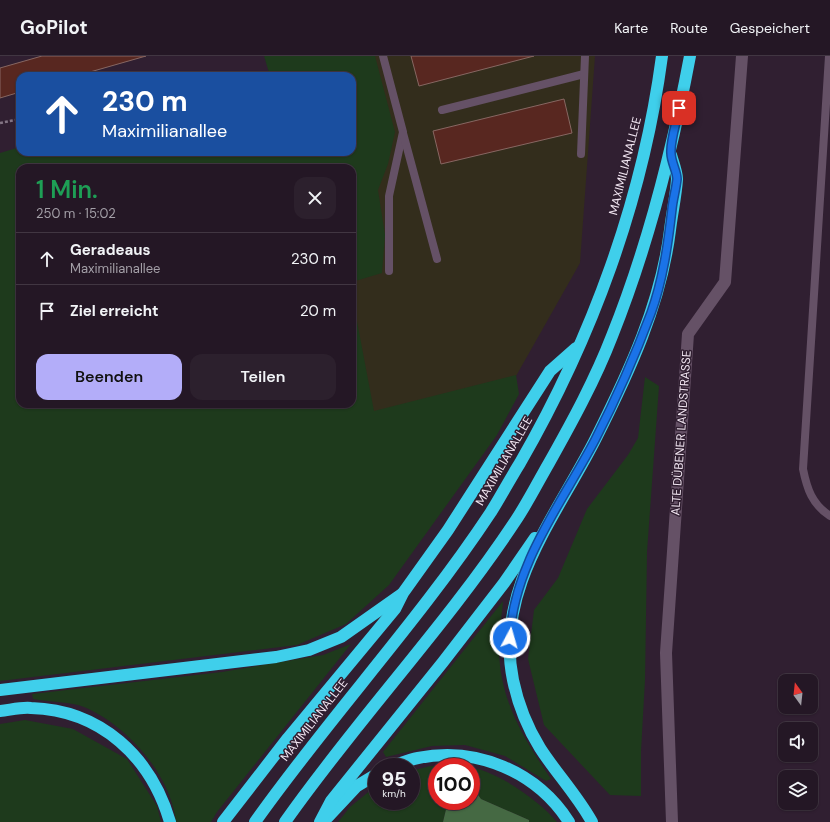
<!DOCTYPE html>
<html lang="de">
<meta charset="utf-8">
<style>
:root{--surface:#241725;--page:#2c202d;--text:#f1f3f6;--muted:#a39fa7;--line:#413642;--accent:#b3adf9}
body{margin:0;font-family:"DM Sans",sans-serif;background:var(--page);color:var(--text);height:100vh;display:flex;flex-direction:column;font-size:15px;white-space:nowrap}
*{box-sizing:border-box;margin:0}
p{font-size:13px;color:var(--muted)}
.icon{flex:none;width:22px;height:22px;fill:none;stroke:currentColor;stroke-width:2;stroke-linecap:round;stroke-linejoin:round}
.map{position:relative;flex:1;overflow:hidden}
.sheet{position:absolute;left:16px;top:108px;width:340px;height:244px;display:flex;flex-direction:column;background:var(--surface);border-radius:12px;box-shadow:0 1px 3px #0004,0 0 0 1px var(--line)}
.sheet>*{flex:none}
.guide{position:absolute;left:16px;top:16px;width:340px;height:84px;border-radius:12px;box-shadow:0 1px 3px #0004,0 0 0 1px var(--line);background:#1a4fa0;color:#fff;overflow:hidden}
.needle{width:26px;rotate:345deg}
.tools{position:absolute;left:778px;top:618px;display:grid;gap:8px}
.tools a{display:grid;place-items:center;width:40px;height:40px;border-radius:8px;background:var(--surface);box-shadow:0 1px 3px #0004,0 0 0 1px var(--line);font-size:20px}
.speed{position:absolute;left:368px;top:702px;display:flex;gap:8px;font-size:20px;font-weight:700;text-align:center}
.speed>*{display:grid;place-content:center;width:52px;height:52px;border-radius:50%;background:var(--surface);box-shadow:0 1px 3px #0004,0 0 0 1px var(--line);line-height:1}
.speed small{font-size:10px;font-weight:400}
.speed .limit{border:6px solid #d22;background:#fff;color:#111}
.pin{position:absolute;display:grid;place-items:center;width:34px;height:34px;color:#fff;margin:-17px;border-radius:8px;box-shadow:0 2px 6px #0006}
.me{position:absolute;width:44px;margin:-22px;rotate:6deg;stroke-linejoin:round;filter:drop-shadow(0 0 3px #0008)}
.turn{display:flex;align-items:center;gap:14px;height:84px;padding:0 20px;font-size:18px}
.turn .icon{width:52px;height:52px;stroke-width:2.5}
.turn b{display:block;font-size:28px;line-height:34px}
.round{display:grid;place-items:center;flex:none;width:42px;height:42px;border-radius:12px;background:var(--page)}
.head{display:flex;align-items:center;justify-content:space-between;height:68px;padding:0 20px}
h1{font-size:24px;font-weight:600;line-height:30px;color:#1e9e55}
.primary-button{display:flex;gap:8px;margin-top:auto;padding:8px 20px}
.primary-button a{flex:1;height:46px;border-radius:12px;background:var(--accent);color:#111;font-size:16px;font-weight:600;line-height:46px;text-align:center}
.primary-button a+a{background:var(--page);color:var(--text)}
ul{padding:0;list-style:none}
li{display:flex;align-items:center;gap:12px;height:52px;padding:0 20px;border-top:1px solid var(--line)}
li div{flex:1}
li b{display:block;font-size:15px}
li em{font-style:normal}
header{display:flex;align-items:center;gap:24px;box-sizing:border-box;height:56px;padding:0 20px;background:var(--surface);border-bottom:1px solid var(--line)}
header strong{font-size:19px}
nav{display:flex;gap:22px;margin-inline-start:auto;font-size:14px}
.map>svg:first-child{display:block}
</style>
<header>
<strong>GoPilot</strong>
<nav><a>Karte</a><a>Route</a><a>Gespeichert</a></nav>
</header>
<div class="map">
<svg width="830" height="766" viewBox="0 0 830 766">
<rect width="100%" height="100%" fill="#301f31"/>
<path fill="#332d1c" d="M 364,0 L 595,0 L 580,207 L 498,352 L 0,485 L 20,348 L 352,348 L 352,20 Z"/>
<g fill="#1e3a1c">
<path d="M 264,0 L 375,0 L 395,76 L 388,108 L 378,134 L 385,179 L 382,217 L 352,226 L 352,112 L 20,112 L 20,348 L 352,348 L 352,239 L 374,355 L 516,319 L 519,338 L 497,379 L 389,529 L 346,568 L 297,589 L 0,625 L 0,97 L 20,91 L 20,96 L 352,96 L 352,20 L 270,20 Z"/>
<path d="M 645,321 L 659,330 L 647,496 L 645,624 L 641,695 L 641,740 L 610,739 L 544,669 L 528,603 L 534,554 L 558,522 L 587,453 L 628,399 L 638,382 Z"/>
<path d="M 503,545 C 502,561 498,578 499,594 C 500,645 524,683 551,723 L 546,725 L 505,700 L 465,689 L 432,690 L 386,701 L 383,696 Z"/>
<path d="M 351,588 L 217,756 L 211,766 L 176,766 C 171,719 127,669 84,651 C 72,646 48,646 33,643 L 32,638 L 222,616 L 323,599 Z"/>
<path d="M 25,664 L 73,673 L 127,703 L 157,750 L 161,766 L 0,766 L 0,668 Z"/>
<path d="M 430,710 L 449,711 L 437,711 L 437,745 L 448,745 L 443,766 L 338,766 L 350,751 L 377,729 L 377,745 L 411,745 L 411,715 Z"/>
<path d="M 471,712 C 496,714 541,746 557,766 L 529,766 L 529,764 L 481,743 L 471,729 Z"/>
</g>
<path fill="#456943" d="M 471,729 L 481,743 L 529,764 L 529,766 L 443,766 L 448,745 L 471,745 Z"/>
<g fill="#582720" stroke="#876762">
<path d="M 42,0 L 146,0 L 76,20 L 20,20 L 20,36 L 0,42 L 0,12 Z"/>
<path d="M 411,0 L 534,0 L 419,30 Z"/>
<path d="M 564,43 L 572,77 L 441,108 L 433,75 Z"/>
</g>
<g fill="none" stroke-linecap="round" stroke-linejoin="round">
<path stroke="#837484" stroke-width="2.5" stroke-dasharray="3 2" stroke-linecap="butt" d="M 0,67 L 15,64"/>
<g stroke="#655166" stroke-width="8">
<path d="M 383,0 L 403,76 L 389,140 L 389,215"/>
<path d="M 829,0 L 803,413 C 807,433 812,448 830,460"/>
<path d="M 442,54 L 584,18"/>
<path d="M 403,77 L 437,203"/>
<path d="M 581,98 L 585,0"/>
</g>
<path stroke="#655166" stroke-width="12" d="M 672,766 L 666,597 L 688,278 L 725,226 L 742,0"/>
<g stroke="#3fcfeb" stroke-width="12">
<path d="M 0,634 L 276,601 L 309,594 L 341,581 L 402,538"/>
<path d="M 0,655 C 10,654 21,651 31,652 C 101,654 151,701 170,766"/>
<path d="M 389,711 C 399,708 408,704 418,702 C 477,690 537,716 569,766"/>
<path d="M 328,761 L 357,730 L 377,718"/>
<path d="M 223,766 L 288,682 L 395,553 L 403,537 L 448,474 L 550,315 L 576,292"/>
<path d="M 255,766 C 330,660 419,565 491,456 C 501,440 510,423 520,407 C 592,282 643,143 662,0"/>
<path d="M 285,766 C 358,662 446,570 516,464 C 528,446 538,426 549,407 C 572,366 595,324 612,280 C 648,190 672,96 690,0"/>
<path d="M 320,766 L 331,745 L 443,606 L 504,527 L 535,482"/>
<path d="M 592,766 C 577,739 556,717 540,692 C 527,671 518,648 513,624 C 494,533 558,458 596,382 C 629,316 661,248 670,174 C 672,157 676,140 677,123 C 677,116 673,106 671,99"/>
</g>
</g>
<g fill="none" stroke-linecap="round" stroke-linejoin="round">
<defs>
<path id="route" d="M 510,582 C 513,509 562,447 595,384 C 616,343 635,300 651,257 C 663,224 668,188 672,153 C 673,143 676,133 677,123 C 677,115 671,106 671,97 C 670,85 677,65 679,52"/>
</defs>
<use href="#route" stroke="#114b97" stroke-width="10"/>
<use href="#route" stroke="#1a73e8" stroke-width="7"/>
</g>
<g text-anchor="middle" stroke-width="3" stroke-linejoin="round" paint-order="stroke">
<g font-size="12" fill="#f3e7f3" stroke="#301f31">
<text transform="translate(625 110) rotate(-76)" y="4">MAXIMILIANALLEE</text>
<text transform="translate(681 377) rotate(-86)" y="4">ALTE DÜBENER LANDSTRASSE</text>
<text transform="translate(504 405) rotate(-60)" y="4">MAXIMILIANALLEE</text>
<text transform="translate(314 664) rotate(-52)" y="4">MAXIMILIANALLEE</text>
</g>
</g>
</svg>
<div class="tools">
<a><svg class="needle" viewBox="-14 -14 28 28"><path d="M0-13l5 13h-10z" fill="#e53935"/><path d="M0 13l5-13h-10z" fill="#a39fa7"/></svg></a>
<a><svg class="icon" aria-label="sound" viewBox="0 0 24 24"><path d="M4 9h4l5-4v14l-5-4H4zM17 9q2 3 0 6"/></svg></a>
<a><svg class="icon" aria-label="layers" viewBox="0 0 24 24"><path d="M12 4l9 5-9 5-9-5zM3 14l9 5 9-5"/></svg></a>
</div>
<div class="speed"><div>95<small>km/h</small></div><div class="limit">100</div></div>
<div class="pin" style="left:679px;top:52px;background:#d93025"><svg class="icon" aria-label="arrive" viewBox="0 0 24 24"><path d="M6 21V4h12l-3 4 3 4H6"/></svg></div>
<svg class="me" style="left:510px;top:582px" viewBox="-20 -20 40 40"><circle r="17" fill="#1a73e8" stroke="#fff" stroke-width="3"/><path d="M0-11L8 9 0 5-8 9z" fill="#fff"/></svg>
<div class="guide">
<div class="turn"><svg class="icon" aria-label="ahead" viewBox="0 0 24 24"><path d="M12 20V5M6 11l6-6 6 6"/></svg><div><b>230 m</b>Maximilianallee</div></div>
</div>
<section class="sheet">
<div class="head"><div><h1>1 Min.</h1><p>250 m · 15:02</p></div><a class="round"><svg class="icon" aria-label="close" viewBox="0 0 24 24"><path d="M6 6l12 12M18 6L6 18"/></svg></a></div>
<ul>
<li><svg class="icon" aria-label="ahead" viewBox="0 0 24 24"><path d="M12 20V5M6 11l6-6 6 6"/></svg><div><b>Geradeaus</b><p>Maximilianallee</p></div><em>230 m</em></li>
<li><svg class="icon" aria-label="arrive" viewBox="0 0 24 24"><path d="M6 21V4h12l-3 4 3 4H6"/></svg><div><b>Ziel erreicht</b></div><em>20 m</em></li>
</ul>
<div class="primary-button"><a>Beenden</a><a>Teilen</a></div>
</section>
</div>
